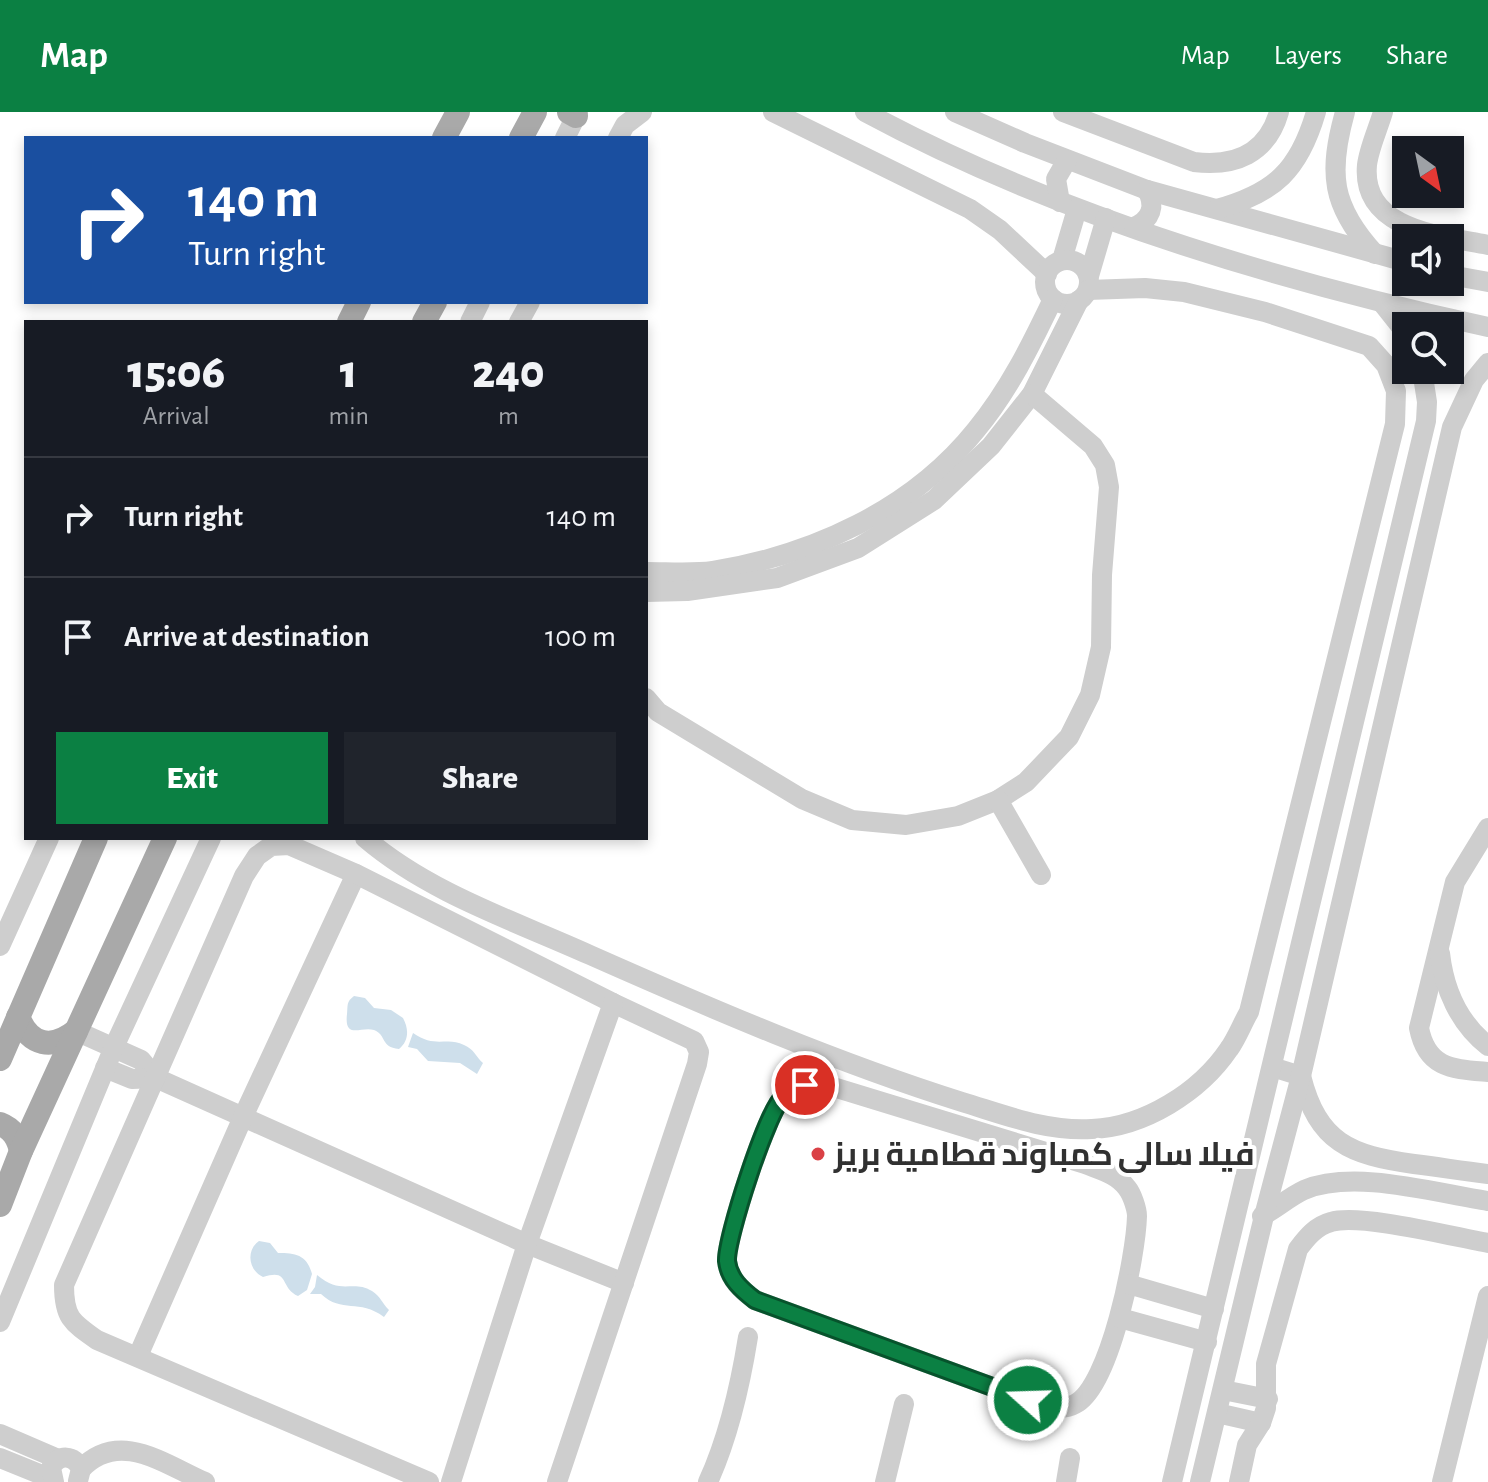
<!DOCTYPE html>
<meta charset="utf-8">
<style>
:root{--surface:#171b24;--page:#20242c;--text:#f1f3f6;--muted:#9ea1a6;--line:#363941;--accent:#0b8043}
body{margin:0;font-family:"Alegreya Sans",Cairo,sans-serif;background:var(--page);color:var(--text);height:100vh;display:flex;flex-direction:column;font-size:30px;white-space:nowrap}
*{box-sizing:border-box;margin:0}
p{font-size:26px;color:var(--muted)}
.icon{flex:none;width:44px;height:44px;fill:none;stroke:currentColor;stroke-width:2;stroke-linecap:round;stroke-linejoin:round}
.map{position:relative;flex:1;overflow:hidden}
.side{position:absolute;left:24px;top:208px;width:624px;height:520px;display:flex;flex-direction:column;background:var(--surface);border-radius:0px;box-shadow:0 4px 12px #0003}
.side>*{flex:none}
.banner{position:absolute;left:24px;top:24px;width:624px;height:168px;border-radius:0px;box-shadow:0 4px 12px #0003;background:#1a4fa0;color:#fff;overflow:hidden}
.needle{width:52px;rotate:147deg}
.controls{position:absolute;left:1392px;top:24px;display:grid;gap:16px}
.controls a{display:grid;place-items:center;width:72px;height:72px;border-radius:0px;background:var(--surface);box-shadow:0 4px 12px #0003;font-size:40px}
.pin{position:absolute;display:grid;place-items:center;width:68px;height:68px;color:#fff;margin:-34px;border:4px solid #fff;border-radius:50%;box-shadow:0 2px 8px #0007}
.me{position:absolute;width:88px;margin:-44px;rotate:290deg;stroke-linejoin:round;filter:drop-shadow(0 0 6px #0008)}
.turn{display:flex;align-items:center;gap:28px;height:168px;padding:0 32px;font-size:36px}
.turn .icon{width:104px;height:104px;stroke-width:2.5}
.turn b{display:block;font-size:56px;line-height:68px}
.eta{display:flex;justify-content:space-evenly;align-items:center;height:136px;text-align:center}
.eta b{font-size:48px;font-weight:800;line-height:56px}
.action{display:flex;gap:16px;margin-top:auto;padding:16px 32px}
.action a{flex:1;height:92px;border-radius:0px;background:var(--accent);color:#fff;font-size:32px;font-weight:800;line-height:92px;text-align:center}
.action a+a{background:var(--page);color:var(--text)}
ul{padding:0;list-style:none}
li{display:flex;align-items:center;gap:24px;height:120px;padding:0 32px;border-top:2px solid var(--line)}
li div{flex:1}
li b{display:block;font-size:30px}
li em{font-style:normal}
header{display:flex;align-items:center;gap:48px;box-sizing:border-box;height:112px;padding:0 40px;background:var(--accent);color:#fff}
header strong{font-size:38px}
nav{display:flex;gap:44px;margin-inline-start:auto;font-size:28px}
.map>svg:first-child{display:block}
</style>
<header>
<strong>Map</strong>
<nav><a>Map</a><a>Layers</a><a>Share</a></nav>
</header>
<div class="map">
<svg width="1488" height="1370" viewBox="0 0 1488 1370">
<rect width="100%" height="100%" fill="#fff"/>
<g fill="#cedfeb">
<path d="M 354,884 L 365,886 L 374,896 L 391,898 L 403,906 C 409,917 409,929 399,937 C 380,935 387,923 374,918 C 361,914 344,928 347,902 C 348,893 346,890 354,884 Z"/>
<path d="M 413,921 C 436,937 447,924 464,933 C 474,937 476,945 483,951 L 477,962 L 460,951 L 428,949 L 417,937 L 408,935 Z"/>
<path d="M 259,1129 L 270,1131 L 278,1141 C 296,1141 307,1143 312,1162 L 307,1178 L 298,1184 C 279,1175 290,1156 263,1165 C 248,1158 246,1138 259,1129 Z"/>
<path d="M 317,1163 C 342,1184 352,1167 372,1179 C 381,1185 382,1191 389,1198 L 384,1205 C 359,1186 342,1202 321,1182 L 310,1182 L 315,1175 Z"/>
</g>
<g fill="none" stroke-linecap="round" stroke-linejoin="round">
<g stroke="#cecece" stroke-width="20">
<path d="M 773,0 L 970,97 L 1000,118 L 1047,162"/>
<path d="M 865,0 C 1056,103 1277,169 1488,215"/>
<path d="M 955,0 L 1025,31 L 1147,78 L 1406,150"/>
<path d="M 1063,0 L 1194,50 C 1235,55 1267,42 1279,0"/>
<path d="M 1345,0 C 1328,61 1331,94 1375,142"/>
<path d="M 1383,0 C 1378,17 1369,36 1367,53 C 1361,119 1444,124 1488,133"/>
<path d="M 565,26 L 578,0"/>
<path d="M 618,26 L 625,13 L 642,0"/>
<path d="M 1060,90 L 1056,67 L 1067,48"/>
<path d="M 1217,97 C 1275,81 1299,58 1316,0"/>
<path d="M 1134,115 C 1151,108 1156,94 1147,78"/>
<path d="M 1062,148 L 1077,97"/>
<circle cx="1067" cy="170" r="22"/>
<path d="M 1450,163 L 1488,170"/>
<path d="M 1089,164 L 1106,106"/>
<path d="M 1383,192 L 1406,221"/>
<path d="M 470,210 L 480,190"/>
<path d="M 519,210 L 530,190"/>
<path d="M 646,460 C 668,460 692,462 713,459 C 812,443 912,398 976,318 C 1009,278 1031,233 1053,187"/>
<path d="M 646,480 L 687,479 L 777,466 L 858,436 L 934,388 L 991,334 L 1032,282 L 1079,188"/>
<path d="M 646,586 L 658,600 L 802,687 L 852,708 L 906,713 L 958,704 L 998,688 L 1026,670 L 1069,625 L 1090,583 L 1101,535 L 1102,463 L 1109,375 L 1105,353 L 1093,334 L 1032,282"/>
<path d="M 998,688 L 1041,763"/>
<path d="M 1488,716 L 1455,770 L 1419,916 C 1427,957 1453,957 1488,960"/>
<path d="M 365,726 C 429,781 515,809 590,843 C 712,897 835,950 962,990 C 1005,1003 1047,1020 1092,1017 C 1144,1015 1200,980 1229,937 C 1237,926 1242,912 1249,900 L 1395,312 L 1396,279 L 1386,253 L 1369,234 L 1265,200 L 1184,180 L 1145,176 L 1088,178"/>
<path d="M 0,834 L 49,726"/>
<path d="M 1440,841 C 1444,877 1459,911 1488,934"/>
<path d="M 76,919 L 141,948 L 156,966 L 527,1132 L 624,1171"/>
<path d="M 1272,955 L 1301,964 C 1318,1031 1350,1043 1414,1052 C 1438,1055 1463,1059 1488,1062"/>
<path d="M 105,956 L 132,967 L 156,966"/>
<path d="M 805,973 L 830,974 L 1085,1052 C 1100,1058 1117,1062 1127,1076 C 1132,1082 1137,1097 1137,1104 C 1136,1143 1110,1275 1075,1292 C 1061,1300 1042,1293 1028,1288 L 755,1188 C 741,1178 729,1167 727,1149 C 726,1126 767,1000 783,985 C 789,979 798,976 805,973 Z"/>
<path d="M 1262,1104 C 1276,1097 1289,1085 1304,1078 C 1354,1057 1435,1081 1488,1089"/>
<path d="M 1128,1172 L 1214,1197"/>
<path d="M 1120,1206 L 1207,1230"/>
<path d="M 0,1210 L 114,935 L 211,726"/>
<path d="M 138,1244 L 243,1005 L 356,762"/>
<path d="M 1223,1278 L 1268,1287"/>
<path d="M 1217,1301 L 1261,1311"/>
<path d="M 0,1322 L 58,1347"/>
<path d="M 0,1346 L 52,1367"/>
<path d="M 81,1357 C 119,1317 164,1352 205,1370"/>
<path d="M 54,1370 L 51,1356 C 59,1341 74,1343 81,1357 L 78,1369"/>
<path d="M 429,1370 L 97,1228 C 71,1210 64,1205 64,1173 L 244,764 L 257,744 L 271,734 L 289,733 L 356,762 L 613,891 L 694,929 L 699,940 L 697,952 L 557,1370"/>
<path d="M 451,1370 L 527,1132 L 613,891"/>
<path d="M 708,1370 C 729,1324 740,1275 748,1225"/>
<path d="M 885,1370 L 904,1292"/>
<path d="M 1066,1370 L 1070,1346"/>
<path d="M 1172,1370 L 1426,309 L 1427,290 L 1422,258"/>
<path d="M 1200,1370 L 1264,1104 L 1301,964 L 1452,315 L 1474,268 L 1488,251"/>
<path d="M 1239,1370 L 1247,1333 L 1261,1311 L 1266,1296 L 1266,1252 L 1298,1137 C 1307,1125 1316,1114 1331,1110 C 1360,1101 1454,1125 1488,1131"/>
<path d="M 1442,1370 L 1488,1184"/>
</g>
<g stroke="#a9a9a9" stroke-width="24">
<path d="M 569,0 L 576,4"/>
<path d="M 444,26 L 458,0"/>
<path d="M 521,26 L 535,0"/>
<path d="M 349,210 L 359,190"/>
<path d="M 424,210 L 435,190"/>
<path d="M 18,905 C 30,934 52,938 76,919"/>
<path d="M 0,947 L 96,726"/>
<path d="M 0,1012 C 13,1017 18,1026 21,1039"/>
<path d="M 0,1093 L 21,1039 L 165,726"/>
</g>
</g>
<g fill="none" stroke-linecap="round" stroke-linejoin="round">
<defs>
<path id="route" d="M 805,973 C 798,976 788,979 783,985 C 767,1000 726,1126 727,1149 C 729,1167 742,1178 755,1188 L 1028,1288"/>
</defs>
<use href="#route" stroke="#07532c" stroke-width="20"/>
<use href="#route" stroke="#0b8043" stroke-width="14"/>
</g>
<circle fill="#da4146" stroke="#fff" stroke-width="3" cx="818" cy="1042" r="8"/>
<g text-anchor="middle" stroke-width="8" stroke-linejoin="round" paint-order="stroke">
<g font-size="32" font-weight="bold" fill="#313131" stroke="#fff" text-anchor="start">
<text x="834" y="1053">فيلا سالى كمباوند قطامية بريز</text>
</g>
</g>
</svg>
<div class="controls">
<a><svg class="needle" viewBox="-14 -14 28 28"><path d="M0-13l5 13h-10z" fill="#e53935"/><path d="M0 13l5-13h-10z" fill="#9ea1a6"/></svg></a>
<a><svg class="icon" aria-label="sound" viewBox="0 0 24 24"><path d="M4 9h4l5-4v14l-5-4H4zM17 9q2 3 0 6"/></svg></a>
<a><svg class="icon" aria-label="search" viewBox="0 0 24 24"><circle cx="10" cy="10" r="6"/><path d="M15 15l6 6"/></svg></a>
</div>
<div class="pin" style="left:805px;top:973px;background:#d93025"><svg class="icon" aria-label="arrive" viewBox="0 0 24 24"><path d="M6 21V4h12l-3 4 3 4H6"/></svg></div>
<svg class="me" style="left:1028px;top:1288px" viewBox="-20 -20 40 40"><circle r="17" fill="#0b8043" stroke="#fff" stroke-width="3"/><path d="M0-11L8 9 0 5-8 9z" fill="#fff"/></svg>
<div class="banner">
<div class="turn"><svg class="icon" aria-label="right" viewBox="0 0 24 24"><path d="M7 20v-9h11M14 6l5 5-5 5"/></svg><div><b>140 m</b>Turn right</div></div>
</div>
<section class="side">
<div class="eta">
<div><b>15:06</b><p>Arrival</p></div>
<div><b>1</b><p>min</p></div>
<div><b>240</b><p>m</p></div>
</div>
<ul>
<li><svg class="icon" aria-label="right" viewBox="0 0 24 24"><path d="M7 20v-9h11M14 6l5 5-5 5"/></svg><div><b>Turn right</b></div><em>140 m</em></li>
<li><svg class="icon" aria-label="arrive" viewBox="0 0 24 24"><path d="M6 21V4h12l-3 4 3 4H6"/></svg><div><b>Arrive at destination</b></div><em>100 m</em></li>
</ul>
<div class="action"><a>Exit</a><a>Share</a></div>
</section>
</div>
